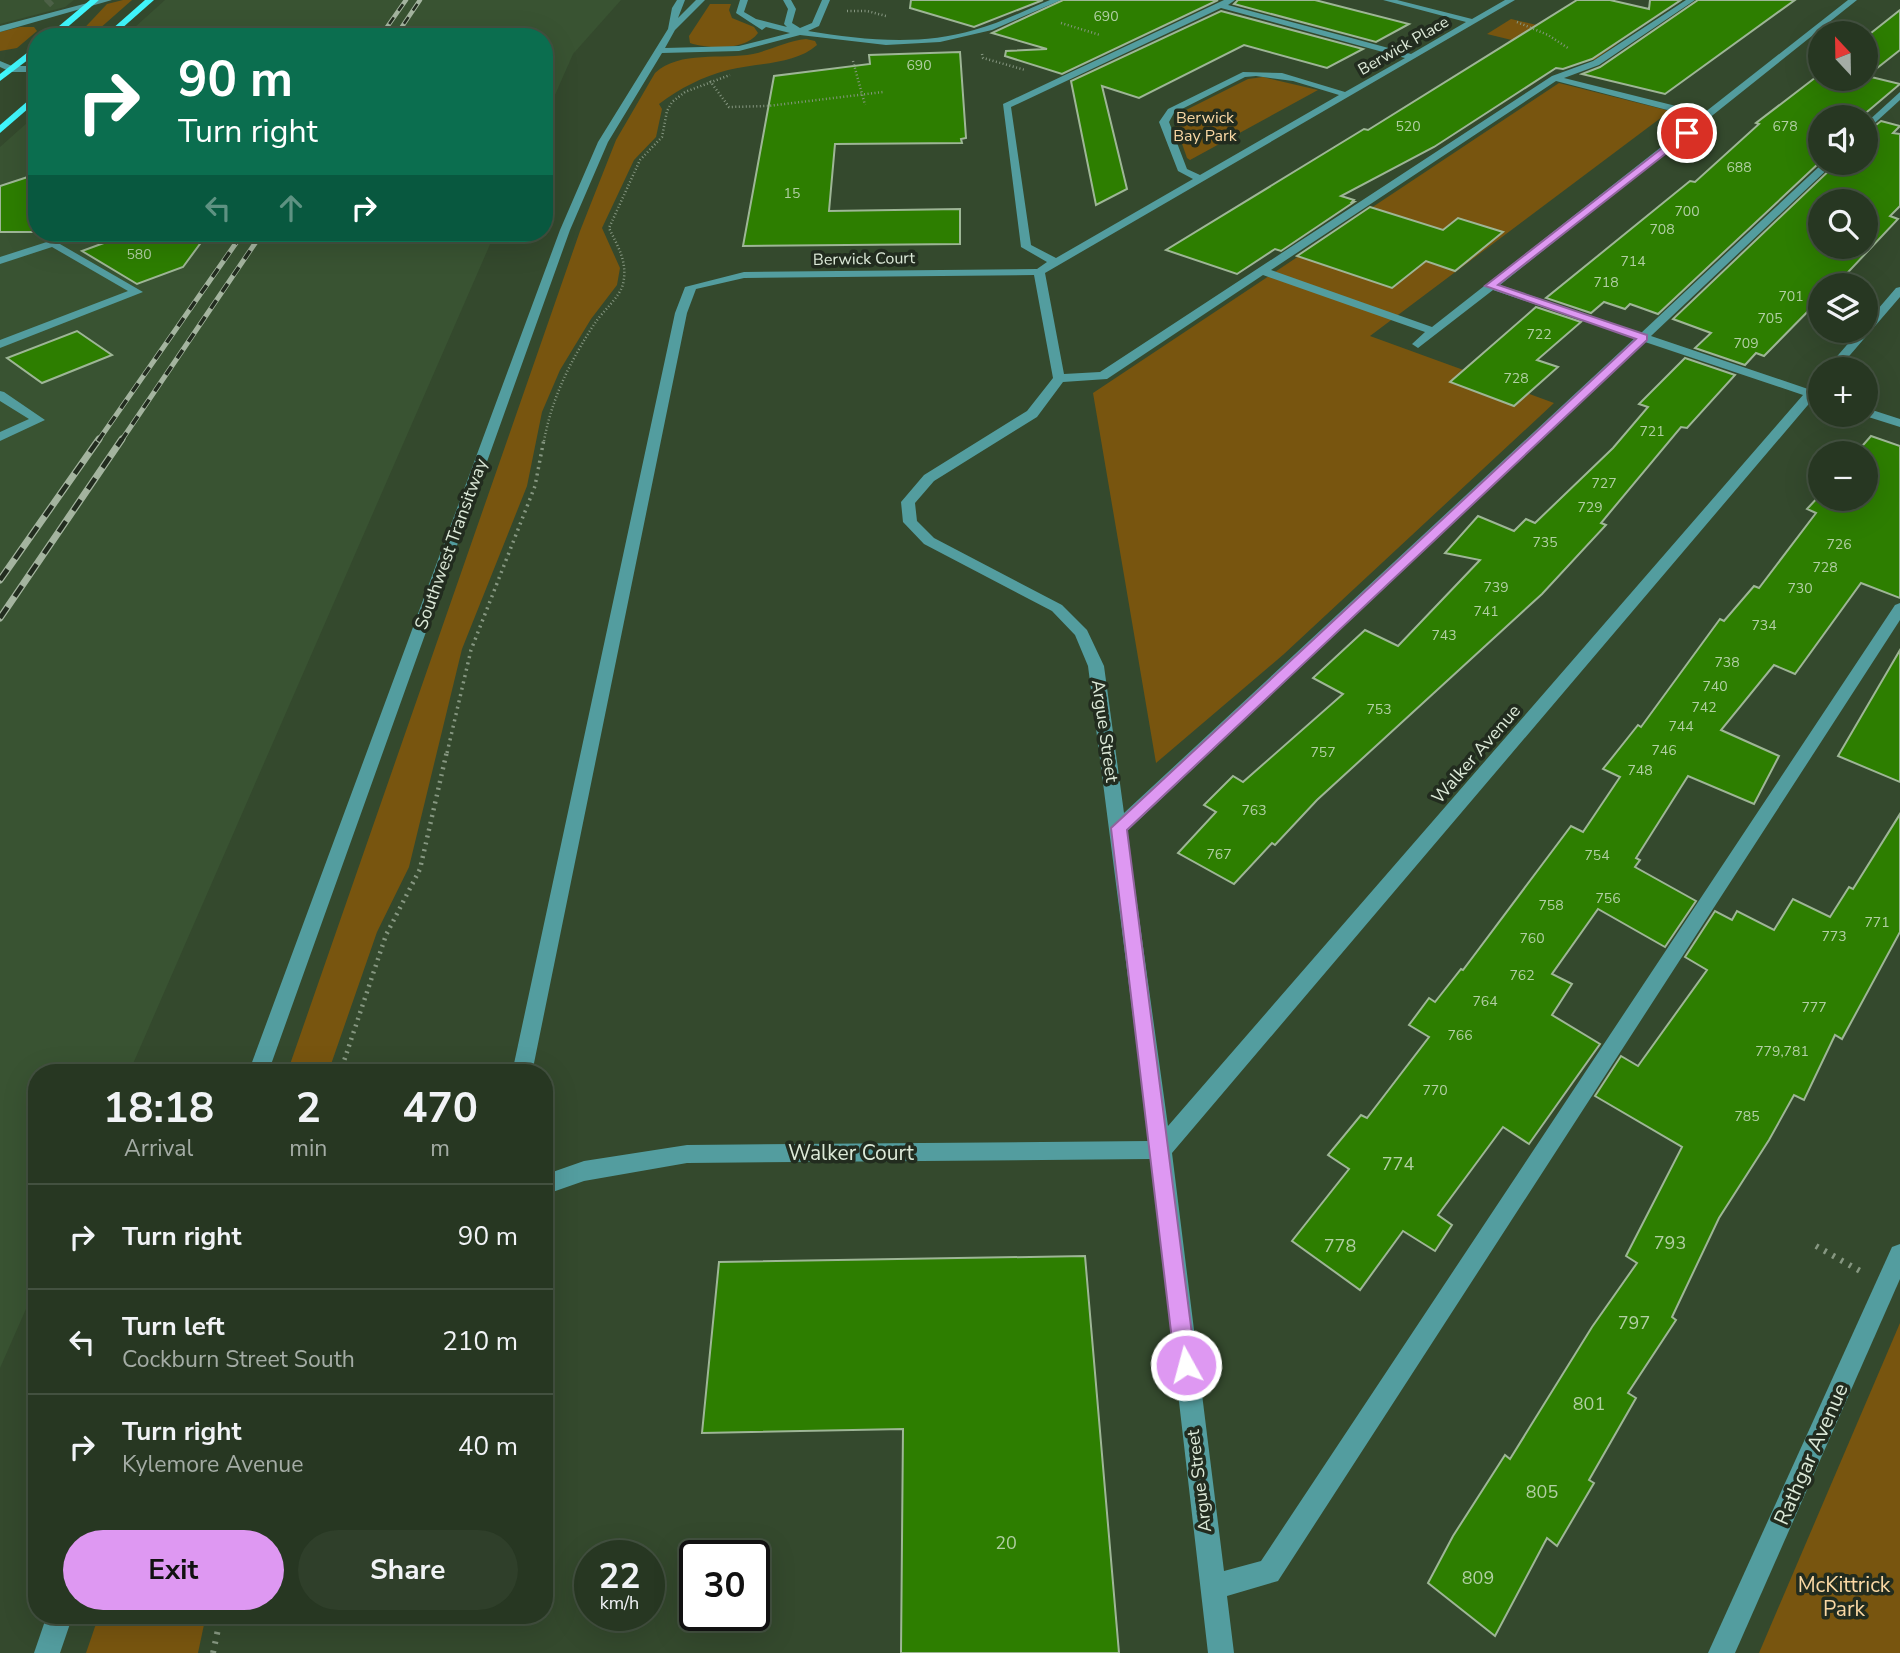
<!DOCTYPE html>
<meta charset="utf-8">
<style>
:root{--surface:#273722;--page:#2f3f2a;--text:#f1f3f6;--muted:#a4aca5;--line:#435140;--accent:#de98f2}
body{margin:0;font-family:"Nunito Sans",sans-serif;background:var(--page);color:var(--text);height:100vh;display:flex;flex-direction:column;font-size:26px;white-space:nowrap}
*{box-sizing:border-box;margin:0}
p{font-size:23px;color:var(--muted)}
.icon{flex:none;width:38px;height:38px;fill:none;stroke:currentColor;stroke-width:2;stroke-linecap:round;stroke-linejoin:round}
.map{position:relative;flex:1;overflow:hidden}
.side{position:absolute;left:28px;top:1064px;width:525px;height:560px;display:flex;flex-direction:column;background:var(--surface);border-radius:28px;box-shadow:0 7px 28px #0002,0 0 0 2px var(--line)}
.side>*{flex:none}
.banner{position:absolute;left:28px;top:28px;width:525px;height:214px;border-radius:28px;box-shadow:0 7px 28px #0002,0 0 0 2px var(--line);background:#0b6e4f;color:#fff;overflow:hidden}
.needle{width:46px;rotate:338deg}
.tools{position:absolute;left:1808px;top:21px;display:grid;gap:14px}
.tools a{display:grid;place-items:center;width:70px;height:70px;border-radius:50%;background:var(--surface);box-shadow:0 7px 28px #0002,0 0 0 2px var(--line);font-size:35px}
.speed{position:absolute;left:574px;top:1540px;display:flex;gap:14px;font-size:35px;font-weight:700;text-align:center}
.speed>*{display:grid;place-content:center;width:91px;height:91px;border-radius:50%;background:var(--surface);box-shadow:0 7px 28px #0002,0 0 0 2px var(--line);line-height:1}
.speed small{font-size:18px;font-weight:400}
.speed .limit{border:4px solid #111;border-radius:10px;background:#fff;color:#111}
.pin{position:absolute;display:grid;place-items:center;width:60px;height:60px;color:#fff;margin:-30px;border:4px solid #fff;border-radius:50%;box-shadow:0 2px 7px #0007}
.me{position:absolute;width:77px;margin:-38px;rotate:353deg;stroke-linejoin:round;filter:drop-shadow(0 0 5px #0008)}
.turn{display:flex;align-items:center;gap:24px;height:147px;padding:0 35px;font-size:32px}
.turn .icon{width:91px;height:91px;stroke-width:2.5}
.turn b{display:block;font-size:49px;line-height:60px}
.lanes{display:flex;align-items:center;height:66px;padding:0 35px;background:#0003;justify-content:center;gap:35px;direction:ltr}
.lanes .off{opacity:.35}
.eta{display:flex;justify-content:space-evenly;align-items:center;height:119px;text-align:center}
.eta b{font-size:42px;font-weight:700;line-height:49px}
.cta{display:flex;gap:14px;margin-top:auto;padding:14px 35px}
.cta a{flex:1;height:80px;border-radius:42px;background:var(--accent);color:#111;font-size:28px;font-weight:700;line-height:80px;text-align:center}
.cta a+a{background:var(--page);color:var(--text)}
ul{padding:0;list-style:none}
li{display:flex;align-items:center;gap:21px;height:105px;padding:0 35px;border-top:2px solid var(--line)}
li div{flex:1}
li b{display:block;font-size:26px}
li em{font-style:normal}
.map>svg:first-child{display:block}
</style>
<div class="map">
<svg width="1900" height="1653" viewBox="0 0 1900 1653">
<rect width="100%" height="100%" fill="#34492d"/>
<g fill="#395332">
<path d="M 0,0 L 74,0 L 65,7 L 0,24 Z"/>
<path d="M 165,0 L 621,0 L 573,54 L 544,120 L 544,37 L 124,37 Z"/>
<path d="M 37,114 L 37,233 L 495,233 L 129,1073 L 37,1073 L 37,1284 L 0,1368 L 0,147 Z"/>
</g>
<g fill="#78550f">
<path d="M 123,0 L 132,0 L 90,37 L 76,37 L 107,4 Z"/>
<path d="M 710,4 L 731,4 L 729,10 L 732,18 L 754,27 L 758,33 C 745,51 709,49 690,43 L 689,36 Z"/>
<path d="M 1511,19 L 1617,44 L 1594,60 L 1487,34 Z"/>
<path d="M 20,27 L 34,27 L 37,31 L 17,48 L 0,51 L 0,32 Z"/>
<path d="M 806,39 L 815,41 L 817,45 C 795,65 755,63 728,70 C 702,77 680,88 659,104 L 662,109 L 656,137 L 634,160 L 602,228 L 620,268 L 617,285 L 591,319 L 560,370 L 542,412 L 527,486 L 462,649 L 409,867 L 377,932 L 328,1073 L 287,1073 L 580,231 L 616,140 L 655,73 C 680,50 722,60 753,54 C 771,50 787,41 806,39 Z"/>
<path d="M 1263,77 L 1318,90 L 1190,160 L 1187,158 L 1174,121 L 1182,112 L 1248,79 Z"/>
<path d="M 1559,83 L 1670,111 L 1370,336 L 1554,403 L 1284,654 L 1156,763 L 1093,393 Z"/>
<path d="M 1900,1323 L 1900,1653 L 1759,1653 Z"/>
<path d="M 99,1615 L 206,1615 L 198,1653 L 86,1653 Z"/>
</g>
<g fill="#2d7e00" stroke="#9eb696" stroke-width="2" fill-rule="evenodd">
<path d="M 911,0 L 1043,0 L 974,27 L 910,8 Z"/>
<path d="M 1063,0 L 1218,0 L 1062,74 L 1005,56 L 1006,51 L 1047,49 L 992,33 Z"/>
<path d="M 1238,0 L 1315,0 L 1409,24 L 1376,42 L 1234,4 Z"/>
<path d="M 1577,0 L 1610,0 L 1649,9 L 1650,0 L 1681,0 L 1592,59 L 1563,69 L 1556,68 L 1434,147 L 1341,196 L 1354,200 L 1352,202 L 1354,202 L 1281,251 L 1275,249 L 1237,274 L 1166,250 L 1364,129 L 1368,130 Z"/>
<path d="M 1698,0 L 1795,0 L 1665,94 L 1582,74 L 1600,67 Z"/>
<path d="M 1900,10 L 1900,50 L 1867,76 L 1900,84 L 1861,117 L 1864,117 L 1820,117 L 1820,162 L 1658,314 L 1630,304 L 1625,309 L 1604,302 L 1591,313 L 1546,298 L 1690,181 L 1695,182 L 1759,124 L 1756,123 L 1820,74 L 1820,79 L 1866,79 L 1866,37 Z"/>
<path d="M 1221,11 L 1363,49 L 1327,68 L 1244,45 L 1139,98 L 1102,86 L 1127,189 L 1096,205 L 1071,81 Z"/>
<path d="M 960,52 L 966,138 L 961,139 L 962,143 L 835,144 L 829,211 L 960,209 L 960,244 L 743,246 L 774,76 L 870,64 L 869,55 Z"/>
<path d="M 1881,121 L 1900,126 L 1893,133 L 1900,134 L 1900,206 L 1890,216 L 1898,219 L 1836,285 L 1820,285 L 1820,299 L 1764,356 L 1756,353 L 1745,365 L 1695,348 L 1711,333 L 1673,319 L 1837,163 L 1866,163 L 1866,133 ZM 1820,201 L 1866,201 L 1866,247 L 1820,247 Z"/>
<path d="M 37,174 L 37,232 L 0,232 L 0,186 Z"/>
<path d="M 1370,207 L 1443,230 L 1458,218 L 1503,232 L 1455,271 L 1426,261 L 1392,288 L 1297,256 Z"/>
<path d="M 131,233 L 208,233 L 183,267 L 137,284 L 82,251 Z"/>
<path d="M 1536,307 L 1581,322 L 1537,360 L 1558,367 L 1514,406 L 1450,382 Z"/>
<path d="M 77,331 L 112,355 L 42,383 L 7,358 Z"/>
<path d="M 1685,358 L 1735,375 L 1687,428 L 1681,427 L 1601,523 L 1606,525 L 1542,594 L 1317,800 L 1275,845 L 1272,843 L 1234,884 L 1178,853 L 1216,812 L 1204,805 L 1233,776 L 1243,782 L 1343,694 L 1313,678 L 1365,630 L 1398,646 L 1480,560 L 1445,553 L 1478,516 L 1514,531 L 1526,519 L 1535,523 L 1613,448 L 1648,407 L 1639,404 Z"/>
<path d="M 1871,436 L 1900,446 L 1900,598 L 1861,583 L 1795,674 L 1774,665 L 1721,730 L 1779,756 L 1754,804 L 1688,776 L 1636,858 L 1640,860 L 1635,867 L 1696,901 L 1665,947 L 1598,909 L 1552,974 L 1572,984 L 1552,1015 L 1600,1044 L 1529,1144 L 1503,1127 L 1438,1215 L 1452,1225 L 1435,1251 L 1403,1231 L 1360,1290 L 1292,1241 L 1349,1169 L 1328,1155 L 1361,1115 L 1367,1118 L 1429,1037 L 1409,1025 L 1429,998 L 1435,1002 L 1461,969 L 1463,970 L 1571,826 L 1583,832 L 1620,777 L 1603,769 L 1638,725 L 1641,727 L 1720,619 L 1724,621 L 1754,586 L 1759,588 L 1816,513 L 1807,509 L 1820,495 L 1820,499 L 1866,499 L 1866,453 L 1856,453 Z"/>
<path d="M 1900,650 L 1900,782 L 1838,756 Z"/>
<path d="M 1900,814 L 1900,932 L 1842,1039 L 1835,1035 L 1804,1100 L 1794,1095 L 1769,1140 L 1719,1218 L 1672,1317 L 1676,1320 L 1628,1393 L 1636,1398 L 1589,1480 L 1594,1483 L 1557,1546 L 1547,1538 L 1495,1636 L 1428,1583 L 1453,1536 L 1505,1455 L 1510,1459 L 1592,1327 L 1637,1263 L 1626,1256 L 1682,1147 L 1595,1096 L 1621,1056 L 1638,1066 L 1707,970 L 1685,957 L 1715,911 L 1732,920 L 1737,911 L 1774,930 L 1793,899 L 1830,917 L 1849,887 L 1853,889 Z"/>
<path d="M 1085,1256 L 1119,1653 L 901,1653 L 903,1429 L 702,1433 L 719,1262 Z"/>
</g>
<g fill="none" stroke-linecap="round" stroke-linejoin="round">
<path stroke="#4d6147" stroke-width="9" stroke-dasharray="9 4.5" stroke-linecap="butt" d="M 47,4 L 51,0"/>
<g stroke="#869781" stroke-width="2.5" stroke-dasharray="1 2.5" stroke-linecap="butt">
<path d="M 847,11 L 867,11 L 886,16"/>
<path d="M 1517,22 L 1548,35 L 1568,48"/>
<path d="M 1061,23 L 1100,35"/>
<path d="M 982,54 L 983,58 L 1025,70"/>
<path d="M 853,61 L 865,105"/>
<path d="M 710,81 L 729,107 L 768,106 L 883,92"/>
<path d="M 544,441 C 552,397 571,360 595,323 C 603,311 620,297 623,284 C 628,262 618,247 609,228 L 640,160 L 662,137 L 667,111 L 672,102 L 685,92 L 730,75"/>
</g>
<path stroke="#869781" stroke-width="3.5" stroke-dasharray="2 4.5" stroke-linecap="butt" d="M 447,753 L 471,650 L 535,486 L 544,439"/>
<path stroke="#869781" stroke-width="4.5" stroke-dasharray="2 5" stroke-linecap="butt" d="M 340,1073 L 386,935 L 420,869 L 447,751"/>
<g stroke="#869781" stroke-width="6" stroke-dasharray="2.5 7" stroke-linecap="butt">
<path d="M 1816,1246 L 1860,1271"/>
<path d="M 213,1653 L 221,1615"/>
</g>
<g fill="#539d9f" fill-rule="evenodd">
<path d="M 99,0 L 112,0 L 0,32 L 0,26 Z"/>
<path d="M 677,0 L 685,0 L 678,18 L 696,0 L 705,0 L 675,30 L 665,48 L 739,46 L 790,33 L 766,27 L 762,30 L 736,13 L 740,0 L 748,0 L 744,12 L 756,19 L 787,27 L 784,24 L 788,9 L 783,0 L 791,0 L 796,9 L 792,23 L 800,28 L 812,23 L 822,0 L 830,0 L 819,26 L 808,31 C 862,40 921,46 974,30 C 1001,23 1025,10 1050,0 L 1061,0 L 992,30 L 940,42 L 886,45 L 800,35 L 739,51 L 662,53 L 608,142 L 570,230 L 268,1073 L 248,1073 L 560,230 L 598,142 L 668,29 L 672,8 Z"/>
<path d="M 1224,0 L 1235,0 L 1228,5 L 1411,54 L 1466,22 L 1383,0 L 1397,0 L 1472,19 L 1505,0 L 1515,0 L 1045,273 L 1064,374 L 1100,372 L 1552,76 L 1593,61 L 1686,0 L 1695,0 L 1599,65 L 1564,78 L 1704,113 L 1848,0 L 1857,0 L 1500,285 L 1641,333 L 1823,163 L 1834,163 L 1651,336 L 1808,389 L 1820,379 L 1820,401 L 1813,399 L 1172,1153 L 1224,1571 L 1261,1561 L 1895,605 L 1900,603 L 1900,620 L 1278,1581 L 1227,1596 L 1234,1653 L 1208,1653 L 1151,1159 L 687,1163 L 584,1181 L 544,1195 L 544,1175 L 584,1161 L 687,1145 L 1149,1141 L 1088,666 L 1075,635 L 1052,611 L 924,544 L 903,522 L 901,502 L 924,475 L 1027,411 L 1053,378 L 1034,275 L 744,278 L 696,289 L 687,313 L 532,1073 L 512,1073 L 675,313 L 685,287 L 744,272 L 1037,269 L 1047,262 L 1021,247 L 1003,104 ZM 1221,8 L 1405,58 L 1345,92 L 1282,73 L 1243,72 L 1168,109 L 1159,122 L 1178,171 L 1193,179 L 1056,258 L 1031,245 L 1011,107 ZM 1256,76 L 1293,81 L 1339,95 L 1200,175 L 1187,169 L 1169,122 L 1174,113 L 1245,77 ZM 1556,81 L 1698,118 L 1432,327 L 1271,270 ZM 1263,275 L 1425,332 L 1412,344 L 1418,348 L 1493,290 L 1635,338 L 1124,813 L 1104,666 L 1087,630 L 1062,605 L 934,538 L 917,521 L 915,503 L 934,481 L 1037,417 L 1063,382 L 1107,379 ZM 1645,342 L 1803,395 L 1168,1126 L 1127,831 Z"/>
<path d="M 0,61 L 12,66 L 37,66 L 37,72 L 11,72 L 0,67 Z"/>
<path d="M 1900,92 L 1900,100 L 1866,131 L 1866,123 Z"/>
<path d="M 53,240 L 143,292 L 0,348 L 0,340 L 128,291 L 52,247 L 0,264 L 0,257 Z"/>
<path d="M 1900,287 L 1900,297 L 1838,369 L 1826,369 L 1859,331 L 1866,331 L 1866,323 L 1896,288 Z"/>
<path d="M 0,391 L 4,392 L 45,420 L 0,441 L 0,432 L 29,419 L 0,401 Z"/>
<path d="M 1866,408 L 1900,419 L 1900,427 L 1862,415 L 1866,415 Z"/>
<path d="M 1900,1244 L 1900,1279 L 1735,1653 L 1708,1653 L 1892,1247 Z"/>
<path d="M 47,1615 L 73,1615 L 60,1653 L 34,1653 Z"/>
</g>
<g fill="#40f6fc" fill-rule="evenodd">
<path d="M 90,0 L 99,0 L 56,37 L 46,37 Z"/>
<path d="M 145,0 L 154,0 L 112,37 L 103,37 Z"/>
<path d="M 37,45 L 37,53 L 0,81 L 0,74 Z"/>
<path d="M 37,93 L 37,101 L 0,133 L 0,125 Z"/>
</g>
<defs>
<g id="rail-far2">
<path d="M 380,37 L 406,0"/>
<path d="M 395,37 L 420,0"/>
</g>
<g id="rail-far1">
<path d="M 98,441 L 243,233"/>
<path d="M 121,441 L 262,233"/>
</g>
<g id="rail">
<path d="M 0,580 L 99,439"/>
<path d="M 0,618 L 122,439"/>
</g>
</defs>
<use href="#rail-far2" stroke="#a4b49f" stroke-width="4.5"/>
<use href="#rail-far1" stroke="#a4b49f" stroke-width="5"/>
<use href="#rail" stroke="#a4b49f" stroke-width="7"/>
<use href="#rail-far2" stroke="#222c1f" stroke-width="2.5" stroke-dasharray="8" stroke-linecap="butt"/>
<use href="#rail-far1" stroke="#222c1f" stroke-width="3.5" stroke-dasharray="10" stroke-linecap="butt"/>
<use href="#rail" stroke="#222c1f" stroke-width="4.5" stroke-dasharray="13" stroke-linecap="butt"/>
</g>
<path fill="#de98f2" stroke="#90639d" stroke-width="2" d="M 1684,131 L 1692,133 L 1498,285 L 1647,335 L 1647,340 L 1127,830 L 1196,1365 L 1193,1373 L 1186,1376 L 1178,1373 L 1175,1365 L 1111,828 L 1636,339 L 1485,286 Z"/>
<g text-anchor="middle" stroke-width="7" stroke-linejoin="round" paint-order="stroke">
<g font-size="14" fill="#b1cfa3">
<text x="1106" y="21">690</text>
<text x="919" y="70">690</text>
<text x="1408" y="131">520</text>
<text x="1785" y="131">678</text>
<text x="1739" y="172">688</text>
<text x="792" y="198">15</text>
<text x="1687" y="216">700</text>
<text x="1662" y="234">708</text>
<text x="139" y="259">580</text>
<text x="1633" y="266">714</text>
<text x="1606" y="287">718</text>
<text x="1791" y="301">701</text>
<text x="1770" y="323">705</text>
<text x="1539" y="339">722</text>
<text x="1746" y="348">709</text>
<text x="1516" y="383">728</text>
<text x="1652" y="436">721</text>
<text x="1604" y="488">727</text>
<text x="1590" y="512">729</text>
<text x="1545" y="547">735</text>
<text x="1839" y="549">726</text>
<text x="1825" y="572">728</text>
<text x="1496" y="592">739</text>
<text x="1800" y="593">730</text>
<text x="1486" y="616">741</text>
<text x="1764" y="630">734</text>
<text x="1444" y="640">743</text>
<text x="1727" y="667">738</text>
<text x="1715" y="691">740</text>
<text x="1704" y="712">742</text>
<text x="1379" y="714">753</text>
<text x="1681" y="731">744</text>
<text x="1664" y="755">746</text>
<text x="1323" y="757">757</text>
<text x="1640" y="775">748</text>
<text x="1254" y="815">763</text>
<text x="1219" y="859">767</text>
<text x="1597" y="860">754</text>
<text x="1608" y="903">756</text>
<text x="1551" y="910">758</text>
<text x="1877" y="927">771</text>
<text x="1834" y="941">773</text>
<text x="1532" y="943">760</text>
<text x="1522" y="980">762</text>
<text x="1485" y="1006">764</text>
<text x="1814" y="1012">777</text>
<text x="1460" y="1040">766</text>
<text x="1782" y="1056">779,781</text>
<text x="1435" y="1095">770</text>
<text x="1747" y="1121">785</text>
</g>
<g font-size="16" fill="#ddead9" stroke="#222c1f">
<text transform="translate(1403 45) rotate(-30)" y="6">Berwick Place</text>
<text transform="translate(864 258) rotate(-1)" y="6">Berwick Court</text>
</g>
<g font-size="16" fill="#fad8a4" stroke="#222c1f">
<text x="1205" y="123">Berwick<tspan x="1205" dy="18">Bay Park</tspan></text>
</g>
<g font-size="18" fill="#ddead9" stroke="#222c1f">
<text transform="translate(451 544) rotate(-70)" y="6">Southwest Transitway</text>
<text transform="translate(1105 731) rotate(82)" y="6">Argue Street</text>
<text transform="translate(1476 754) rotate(-49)" y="6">Walker Avenue</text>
<text transform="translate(1199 1481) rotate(-97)" y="6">Argue Street</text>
</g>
<g font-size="18" fill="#b1cfa3">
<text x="1398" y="1170">774</text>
<text x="1670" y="1249">793</text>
<text x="1340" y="1252">778</text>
<text x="1634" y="1329">797</text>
<text x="1589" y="1410">801</text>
<text x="1542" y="1498">805</text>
<text x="1006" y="1549">20</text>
<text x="1478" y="1584">809</text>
</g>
<g font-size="21" fill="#ddead9" stroke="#222c1f">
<text x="851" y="1160">Walker Court</text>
<text transform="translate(1811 1454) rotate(-66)" y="7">Rathgar Avenue</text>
</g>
<g font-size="21" fill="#fad8a4" stroke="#222c1f">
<text x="1844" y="1592">McKittrick<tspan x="1844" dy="24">Park</tspan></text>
</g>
</g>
</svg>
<div class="tools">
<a><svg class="needle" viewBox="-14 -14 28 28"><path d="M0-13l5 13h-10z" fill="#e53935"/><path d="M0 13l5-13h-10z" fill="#a4aca5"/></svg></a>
<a><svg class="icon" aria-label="sound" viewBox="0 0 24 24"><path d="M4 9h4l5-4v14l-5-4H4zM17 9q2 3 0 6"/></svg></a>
<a><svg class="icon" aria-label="search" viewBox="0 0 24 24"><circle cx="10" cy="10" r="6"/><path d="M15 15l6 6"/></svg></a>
<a><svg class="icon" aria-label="layers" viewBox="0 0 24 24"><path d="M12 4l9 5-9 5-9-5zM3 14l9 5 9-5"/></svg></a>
<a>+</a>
<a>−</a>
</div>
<div class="speed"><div>22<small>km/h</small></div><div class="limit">30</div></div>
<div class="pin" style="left:1687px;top:133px;background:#d93025"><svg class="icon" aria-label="arrive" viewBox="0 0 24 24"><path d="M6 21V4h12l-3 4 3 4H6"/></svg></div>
<svg class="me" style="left:1186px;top:1365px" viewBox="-20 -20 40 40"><circle r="17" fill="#de98f2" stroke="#fff" stroke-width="3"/><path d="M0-11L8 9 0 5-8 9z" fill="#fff"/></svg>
<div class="banner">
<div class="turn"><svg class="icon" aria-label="right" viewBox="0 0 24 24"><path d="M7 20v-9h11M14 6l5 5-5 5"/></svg><div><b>90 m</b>Turn right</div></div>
<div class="lanes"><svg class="icon off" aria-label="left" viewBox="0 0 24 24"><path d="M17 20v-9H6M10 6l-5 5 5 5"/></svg><svg class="icon off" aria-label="ahead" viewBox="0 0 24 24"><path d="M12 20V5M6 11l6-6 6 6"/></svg><svg class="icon" aria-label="right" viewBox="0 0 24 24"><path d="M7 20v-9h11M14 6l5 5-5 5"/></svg></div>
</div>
<section class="side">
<div class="eta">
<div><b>18:18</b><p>Arrival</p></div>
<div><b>2</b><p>min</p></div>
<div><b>470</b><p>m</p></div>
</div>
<ul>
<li><svg class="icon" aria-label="right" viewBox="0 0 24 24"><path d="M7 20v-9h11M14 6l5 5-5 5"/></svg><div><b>Turn right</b></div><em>90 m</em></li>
<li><svg class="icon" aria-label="left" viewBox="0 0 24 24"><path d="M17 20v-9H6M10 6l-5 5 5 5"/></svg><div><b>Turn left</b><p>Cockburn Street South</p></div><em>210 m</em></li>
<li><svg class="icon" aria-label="right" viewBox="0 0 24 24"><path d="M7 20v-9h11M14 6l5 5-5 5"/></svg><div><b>Turn right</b><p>Kylemore Avenue</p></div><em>40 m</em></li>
</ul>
<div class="cta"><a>Exit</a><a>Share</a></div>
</section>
</div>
